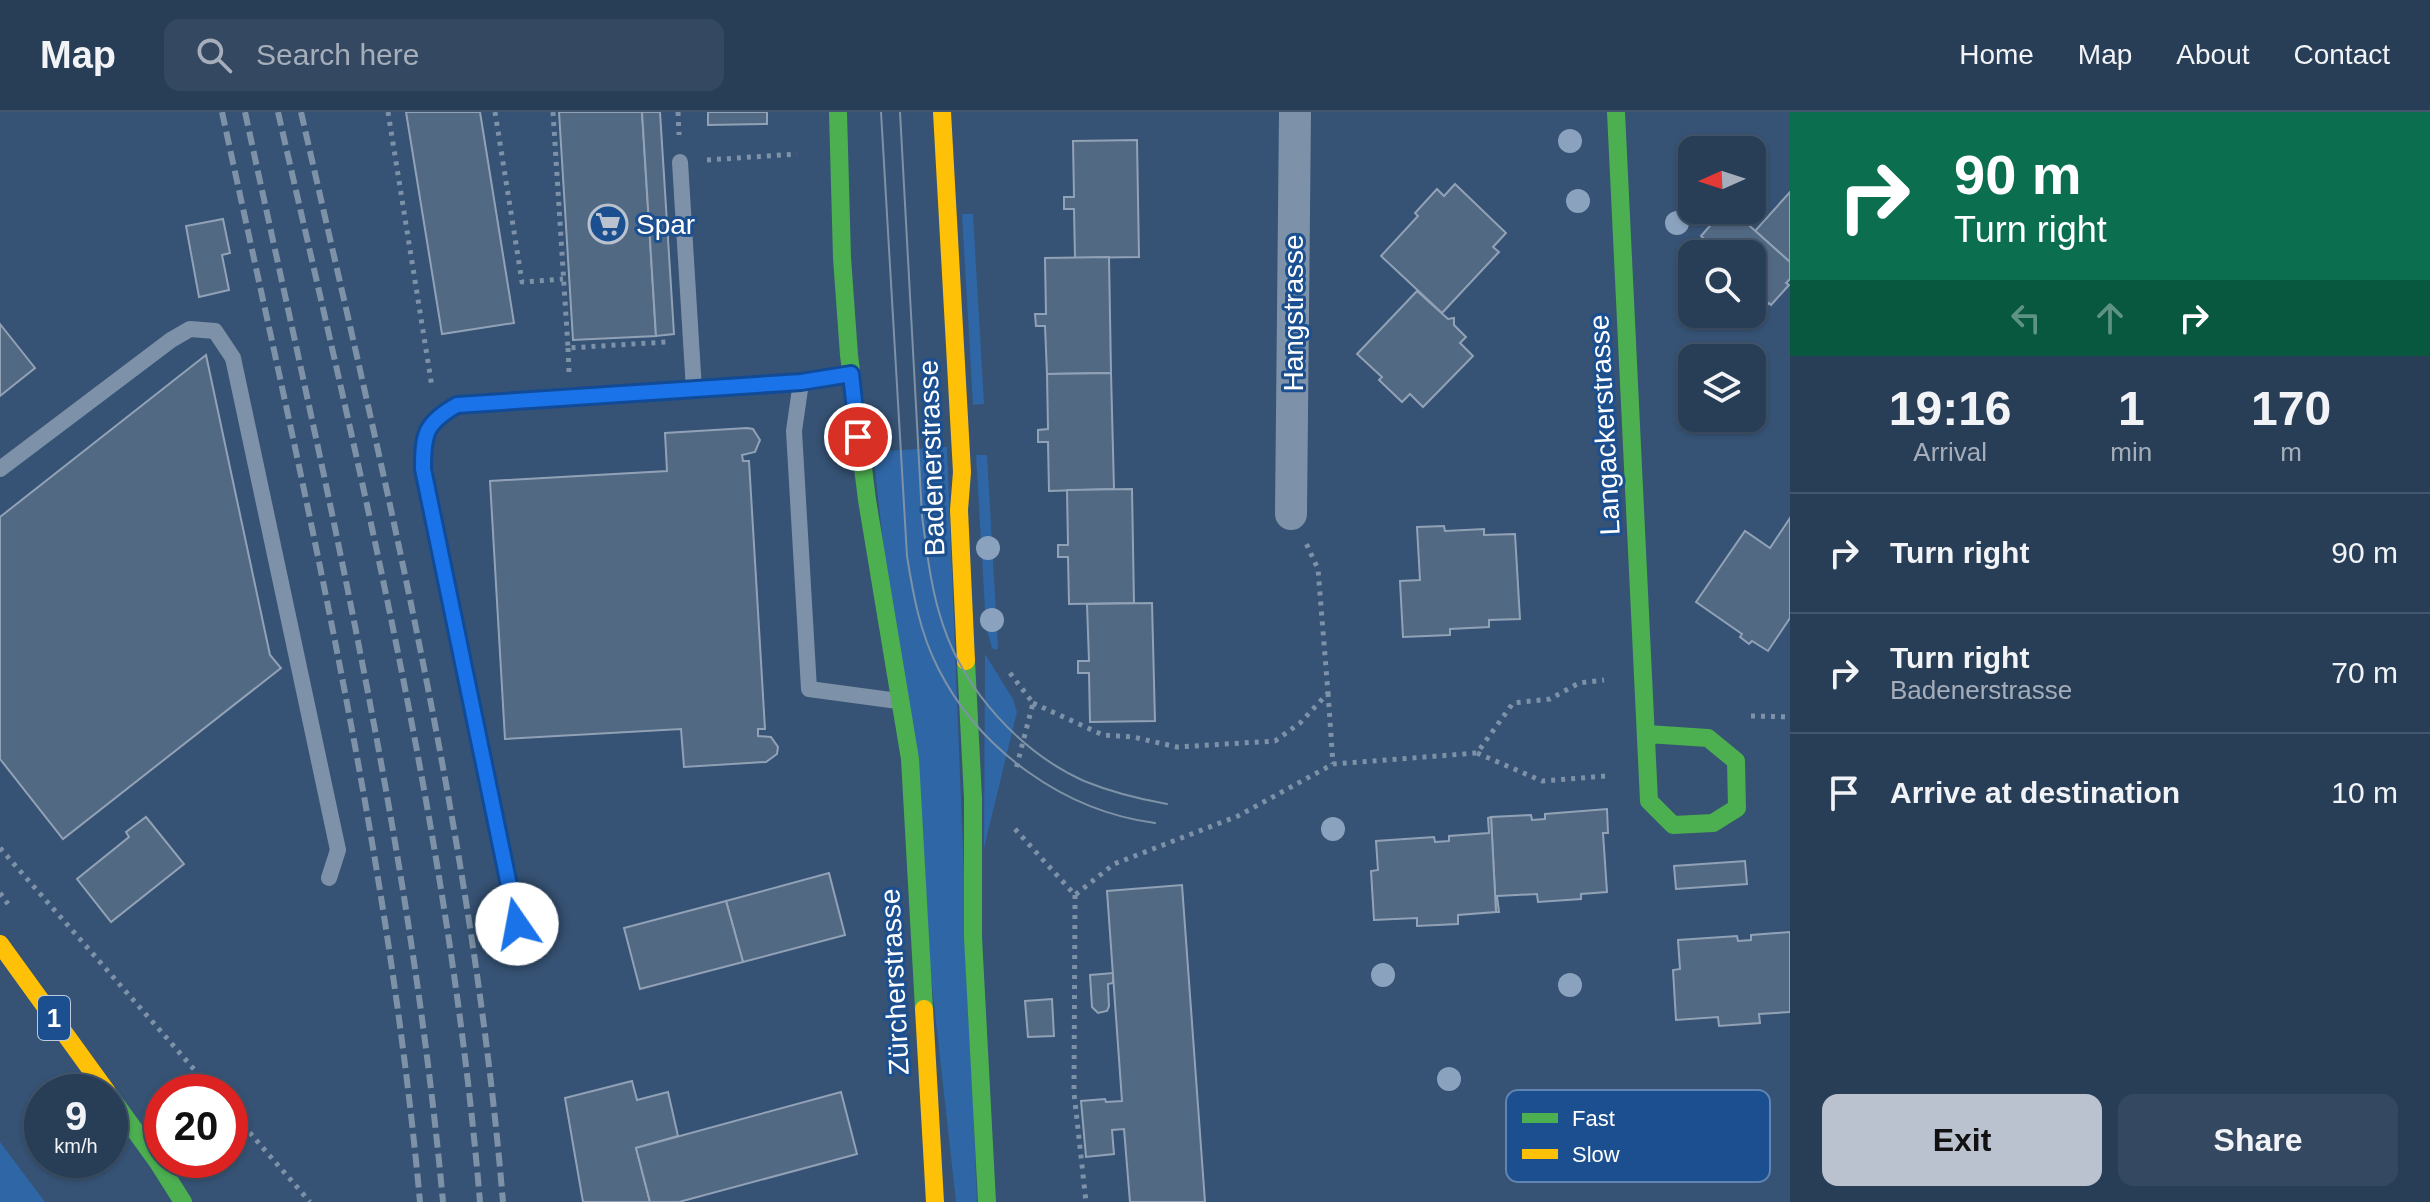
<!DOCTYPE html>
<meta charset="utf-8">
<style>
:root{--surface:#283e57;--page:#344961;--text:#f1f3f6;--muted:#a5aeba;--line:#44576d;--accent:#b9c2ce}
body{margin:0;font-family:Helvetica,sans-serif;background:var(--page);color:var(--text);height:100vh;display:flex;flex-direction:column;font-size:30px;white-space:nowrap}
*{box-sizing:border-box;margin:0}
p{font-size:26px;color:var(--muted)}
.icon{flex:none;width:44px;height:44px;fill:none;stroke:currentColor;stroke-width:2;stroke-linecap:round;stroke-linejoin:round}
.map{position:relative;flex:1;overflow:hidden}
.sheet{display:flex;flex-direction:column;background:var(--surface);width:640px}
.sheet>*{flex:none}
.banner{background:#0b6e4f;color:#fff;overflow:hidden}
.needle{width:52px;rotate:267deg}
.tools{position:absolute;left:1678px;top:24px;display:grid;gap:16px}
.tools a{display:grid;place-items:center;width:88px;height:88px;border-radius:16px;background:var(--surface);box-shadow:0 2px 6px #0004,0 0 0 2px var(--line);font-size:40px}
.speed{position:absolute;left:24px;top:962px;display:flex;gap:16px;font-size:40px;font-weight:700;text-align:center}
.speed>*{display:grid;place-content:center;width:104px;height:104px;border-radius:50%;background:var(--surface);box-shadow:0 2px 6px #0004,0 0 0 2px var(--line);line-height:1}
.speed small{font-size:20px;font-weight:400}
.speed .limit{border:12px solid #d22;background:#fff;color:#111}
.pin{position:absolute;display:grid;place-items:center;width:68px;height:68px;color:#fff;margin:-34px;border:4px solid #fff;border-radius:50%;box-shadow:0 2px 8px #0007}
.me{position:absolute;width:88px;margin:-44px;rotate:348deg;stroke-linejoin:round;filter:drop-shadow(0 0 6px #0008)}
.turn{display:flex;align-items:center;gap:28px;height:168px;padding:0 32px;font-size:36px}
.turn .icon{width:104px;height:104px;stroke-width:2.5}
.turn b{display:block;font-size:56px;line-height:68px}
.lanes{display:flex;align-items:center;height:76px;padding:0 32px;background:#0003;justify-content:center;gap:40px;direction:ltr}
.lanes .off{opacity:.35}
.eta{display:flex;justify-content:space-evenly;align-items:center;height:136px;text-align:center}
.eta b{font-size:48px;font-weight:700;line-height:56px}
.cta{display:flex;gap:16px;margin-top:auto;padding:16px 32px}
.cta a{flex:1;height:92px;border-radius:16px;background:var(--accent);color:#111;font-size:32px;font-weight:700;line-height:92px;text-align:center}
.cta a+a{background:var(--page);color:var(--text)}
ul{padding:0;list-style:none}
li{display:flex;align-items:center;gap:24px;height:120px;padding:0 32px;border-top:2px solid var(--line)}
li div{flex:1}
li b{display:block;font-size:30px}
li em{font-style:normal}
header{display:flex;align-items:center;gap:48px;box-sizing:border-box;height:112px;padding:0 40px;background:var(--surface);border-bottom:2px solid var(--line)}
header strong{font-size:38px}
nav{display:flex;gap:44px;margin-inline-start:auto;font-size:28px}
.search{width:560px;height:72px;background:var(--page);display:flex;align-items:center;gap:20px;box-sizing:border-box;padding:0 28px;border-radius:16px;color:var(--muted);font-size:30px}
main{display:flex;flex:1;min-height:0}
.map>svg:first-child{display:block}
</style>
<header>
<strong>Map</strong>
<div class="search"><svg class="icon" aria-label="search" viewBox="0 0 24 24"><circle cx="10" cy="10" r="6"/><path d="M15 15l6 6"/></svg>Search here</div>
<nav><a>Home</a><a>Map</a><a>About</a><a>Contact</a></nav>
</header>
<main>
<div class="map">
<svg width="1790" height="1090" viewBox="0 0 1790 1090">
<rect width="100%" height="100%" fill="#365274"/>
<g fill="#2f66a5">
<path d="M 962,102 L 973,102 L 984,292 L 973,293 Z"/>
<path d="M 947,335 L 977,1090 L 956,1090 L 873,340 Z"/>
<path d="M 976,343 L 987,343 L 998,536 L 996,538 L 992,536 L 986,515 Z"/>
<path d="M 985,542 L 1013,587 L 1017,600 L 984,736 Z"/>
<path d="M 0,1030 L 45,1090 L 0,1090 Z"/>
</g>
<g fill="#526984" stroke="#92a2b6" stroke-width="2">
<path d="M 406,0 L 480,0 L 514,211 L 442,222 Z"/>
<path d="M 559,0 L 642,0 L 656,224 L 573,228 Z"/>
<path d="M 642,0 L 660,0 L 674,222 L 656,224 Z"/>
<path d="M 708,0 L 767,0 L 767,12 L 708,13 Z"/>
<path d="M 1137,28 L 1139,145 L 1075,146 L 1074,97 L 1064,97 L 1064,85 L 1074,85 L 1073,29 Z"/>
<path d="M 1455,72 L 1506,121 L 1493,135 L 1499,140 L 1442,201 L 1381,144 L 1418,104 L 1415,101 L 1437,77 L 1444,84 Z"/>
<path d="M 1790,80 L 1790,150 L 1755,119 Z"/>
<path d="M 1724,98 L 1732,98 L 1790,150 L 1790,167 L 1786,171 L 1789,173 L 1771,193 L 1769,191 L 1752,209 L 1744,202 L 1752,202 L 1752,142 L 1705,142 L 1712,134 L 1701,124 Z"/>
<path d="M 223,107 L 230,141 L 222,143 L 229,178 L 199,185 L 186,114 Z"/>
<path d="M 1109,145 L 1111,261 L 1047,262 L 1045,214 L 1036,214 L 1035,202 L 1046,202 L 1045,146 Z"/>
<path d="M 1417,179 L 1448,207 L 1454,206 L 1454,213 L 1466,225 L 1460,231 L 1473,244 L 1423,295 L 1410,282 L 1402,290 L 1379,268 L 1382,265 L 1357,242 Z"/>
<path d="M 0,212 L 35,256 L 0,284 Z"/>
<path d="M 206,243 L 270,543 L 281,556 L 63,727 L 0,647 L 0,405 Z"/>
<path d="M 1111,261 L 1114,377 L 1049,379 L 1048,330 L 1038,330 L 1038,318 L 1048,317 L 1047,262 Z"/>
<path d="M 747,316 L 753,317 L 760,328 L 755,340 L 742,343 L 743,349 L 749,349 L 764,600 L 765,617 L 758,617 L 758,624 L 771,625 L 778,635 L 777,642 L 766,650 L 684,655 L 681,617 L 505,627 L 490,369 L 667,359 L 665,321 Z"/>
<path d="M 1132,377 L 1134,491 L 1069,492 L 1068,445 L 1058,445 L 1058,433 L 1068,433 L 1067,378 Z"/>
<path d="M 1790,406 L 1790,506 L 1768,539 L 1752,529 L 1749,532 L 1740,525 L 1742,522 L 1696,490 L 1745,419 L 1770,436 Z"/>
<path d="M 1444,414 L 1445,419 L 1484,417 L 1484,423 L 1515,422 L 1520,507 L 1489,508 L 1489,515 L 1450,517 L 1450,523 L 1403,525 L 1400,469 L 1420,468 L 1417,415 Z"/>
<path d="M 1152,491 L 1155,609 L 1090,610 L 1089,561 L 1078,561 L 1078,549 L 1089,549 L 1087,492 Z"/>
<path d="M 1607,697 L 1608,721 L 1603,721 L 1607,780 L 1581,782 L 1581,787 L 1538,790 L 1537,782 L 1497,784 L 1499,800 L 1496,800 L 1491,705 L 1531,703 L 1532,708 L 1545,707 L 1545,702 Z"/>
<path d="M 146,705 L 184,752 L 111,810 L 77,767 L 129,725 L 126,720 Z"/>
<path d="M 1491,705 L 1496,800 L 1458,803 L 1458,812 L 1417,814 L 1417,806 L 1374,808 L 1371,759 L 1378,758 L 1376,729 L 1434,725 L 1435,730 L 1449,729 L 1449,724 L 1489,721 L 1488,706 Z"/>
<path d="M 1745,749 L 1747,772 L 1676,777 L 1674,754 Z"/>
<path d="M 829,761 L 845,823 L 743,850 L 726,789 Z"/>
<path d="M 1182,773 L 1205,1090 L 1130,1090 L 1124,1017 L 1112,1018 L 1114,1042 L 1086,1045 L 1081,989 L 1105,987 L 1106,990 L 1122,989 L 1107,779 Z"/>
<path d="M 726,789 L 743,850 L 640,877 L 624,816 Z"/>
<path d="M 1790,820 L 1790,900 L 1759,902 L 1760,911 L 1719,914 L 1718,905 L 1676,908 L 1673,858 L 1680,857 L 1678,828 L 1737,824 L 1738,829 L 1751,828 L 1751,823 Z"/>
<path d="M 1113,861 L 1113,871 L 1108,872 L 1109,894 L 1107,899 L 1098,901 L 1092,895 L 1090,863 Z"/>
<path d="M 1052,887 L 1054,924 L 1028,925 L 1025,889 Z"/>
<path d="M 632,969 L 637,988 L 668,980 L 678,1024 L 636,1036 L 650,1090 L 583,1090 L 565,986 Z"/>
<path d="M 841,980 L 857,1042 L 679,1090 L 650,1090 L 636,1036 Z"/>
</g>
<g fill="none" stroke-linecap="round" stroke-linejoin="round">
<g stroke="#7d92a8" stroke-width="5" stroke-dasharray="4 6" stroke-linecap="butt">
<path d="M 388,0 L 432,275"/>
<path d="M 495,0 L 522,170 L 563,167"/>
<path d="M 553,0 L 568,236 L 666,230"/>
<path d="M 678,0 L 679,23"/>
<path d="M 707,48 L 797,42"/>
<path d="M 568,236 L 569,260"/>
<path d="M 1010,561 L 1033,591 L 1016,657"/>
<path d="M 1328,581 L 1333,652"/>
<path d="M 1033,591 L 1103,623 L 1133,625 L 1177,635 L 1275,629 L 1300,611 L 1328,581 L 1318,457 L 1306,431"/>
<path d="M 1751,604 L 1790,605"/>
<path d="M 1477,641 L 1542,669 L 1606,664"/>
<path d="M 1015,717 L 1075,783 L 1114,752 L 1238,704 L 1333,652 L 1477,641 L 1513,591 L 1550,587 L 1579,571 L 1604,568"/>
<path d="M 0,736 L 214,980"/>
<path d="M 0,781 L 8,792"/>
<path d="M 1075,783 L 1074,981 L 1086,1090"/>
<path d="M 230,998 L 310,1090"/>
</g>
<g stroke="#7d92a8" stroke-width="16">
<path d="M 680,50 L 694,278"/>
<path d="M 801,270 L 794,319 L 809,577 L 898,589"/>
<path d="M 0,357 L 171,228 L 190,217 L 215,219 L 233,246 L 338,738 L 329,766"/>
<path d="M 517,812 L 423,357 C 423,322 425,311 457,293 L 801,270 L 849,262"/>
</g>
<path stroke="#7d92a8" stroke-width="32" d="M 1291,402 L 1295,0"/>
<g stroke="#4caf50" stroke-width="18">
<path d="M 838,0 L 842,146 L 849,243 L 867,388 L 910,647 L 924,897"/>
<path d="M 1616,0 L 1649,689 L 1673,713 L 1713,711 L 1737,696 L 1736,649 L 1708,626 L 1647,622"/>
<path d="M 966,549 L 973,686 L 973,825 L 987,1090"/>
<path d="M 110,984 L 157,1049 L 183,1090"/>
</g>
<g stroke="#ffc107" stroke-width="18">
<path d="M 942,0 L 962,360 L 959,398 L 966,549"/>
<path d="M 0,832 L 107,980"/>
<path d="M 924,897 L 935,1090"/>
</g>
<g stroke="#7e92a7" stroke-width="2">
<path d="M 881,0 L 907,444 C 913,482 920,521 938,556 C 979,638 1064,699 1155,711"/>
<path d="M 900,0 L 922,404 C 927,441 931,478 943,513 C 965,579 1020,640 1084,669 C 1111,680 1139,687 1167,692"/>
</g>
<g stroke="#7e92a7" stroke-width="6" stroke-dasharray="14 6" stroke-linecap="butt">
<path d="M 222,0 C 300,361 386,721 420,1090"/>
<path d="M 245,0 C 323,361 409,721 443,1090"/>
<path d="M 278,0 C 360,360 449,721 480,1090"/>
<path d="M 301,0 C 383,360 472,721 503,1090"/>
</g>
</g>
<g fill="#8aa2be">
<circle cx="1570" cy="29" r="12"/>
<circle cx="1578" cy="89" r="12"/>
<circle cx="1677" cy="111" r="12"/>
<circle cx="988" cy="436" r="12"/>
<circle cx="992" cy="508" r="12"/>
<circle cx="1333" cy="717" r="12"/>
<circle cx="1383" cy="863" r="12"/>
<circle cx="1570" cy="873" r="12"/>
<circle cx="1449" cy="967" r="12"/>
</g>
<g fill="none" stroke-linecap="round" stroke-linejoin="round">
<defs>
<path id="route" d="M 517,812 L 423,357 C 423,322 425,311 457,293 L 801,270 L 851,262 L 858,325"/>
</defs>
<use href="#route" stroke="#114b97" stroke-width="20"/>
<use href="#route" stroke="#1a73e8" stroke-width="14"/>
</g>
<defs>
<symbol id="supermarket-ring" viewBox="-11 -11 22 22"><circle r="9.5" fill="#1b4f8f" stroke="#b9c2ce" stroke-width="1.5"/><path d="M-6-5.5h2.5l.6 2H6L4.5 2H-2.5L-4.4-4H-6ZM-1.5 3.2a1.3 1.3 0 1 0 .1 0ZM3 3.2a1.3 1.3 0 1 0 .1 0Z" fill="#b9c2ce"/></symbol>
</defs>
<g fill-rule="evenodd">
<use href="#supermarket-ring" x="586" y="90" width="44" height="44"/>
</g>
<g text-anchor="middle" stroke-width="6" stroke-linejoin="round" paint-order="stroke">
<rect fill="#1b4f8f" stroke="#bbcadd" stroke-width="2" x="38" y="884" width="32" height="44" rx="6"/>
<g font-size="26" font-weight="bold" fill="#fff">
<text x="54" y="915">1</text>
</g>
<g font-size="28" fill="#fff" stroke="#1b4f8f" text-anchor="start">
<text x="636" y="122">Spar</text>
</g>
<g font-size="28" fill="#fff" stroke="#1b4f8f">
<text transform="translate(1293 201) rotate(-90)" y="10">Hangstrasse</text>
<text transform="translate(1604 313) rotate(-93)" y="10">Langackerstrasse</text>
<text transform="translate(931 346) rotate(-92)" y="10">Badenerstrasse</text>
<text transform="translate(894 870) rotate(-93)" y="10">Zürcherstrasse</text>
</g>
</g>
<rect x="1506" y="978" width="264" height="92" rx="12" fill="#1b4f8f" stroke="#5f84b1" stroke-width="2"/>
<rect x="1522" y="1001" width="36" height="10" fill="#4caf50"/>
<rect x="1522" y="1037" width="36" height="10" fill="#ffc107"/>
<g font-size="22" fill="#fff">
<text x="1572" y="1014">Fast</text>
<text x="1572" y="1050">Slow</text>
</g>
</svg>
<div class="tools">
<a><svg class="needle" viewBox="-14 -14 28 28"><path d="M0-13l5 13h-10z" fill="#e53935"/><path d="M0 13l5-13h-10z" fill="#a5aeba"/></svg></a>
<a><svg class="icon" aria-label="search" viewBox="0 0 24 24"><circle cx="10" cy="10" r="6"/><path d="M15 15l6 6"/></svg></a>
<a><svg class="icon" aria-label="layers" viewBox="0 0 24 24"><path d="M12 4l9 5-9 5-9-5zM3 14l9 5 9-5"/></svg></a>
</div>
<div class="speed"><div>9<small>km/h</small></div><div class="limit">20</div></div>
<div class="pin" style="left:858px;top:325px;background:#d93025"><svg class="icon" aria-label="arrive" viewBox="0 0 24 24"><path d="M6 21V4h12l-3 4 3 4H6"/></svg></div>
<svg class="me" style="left:517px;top:812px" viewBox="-20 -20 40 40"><circle r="19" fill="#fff"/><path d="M0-13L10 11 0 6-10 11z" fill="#1a73e8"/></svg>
</div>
<section class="sheet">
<div class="banner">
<div class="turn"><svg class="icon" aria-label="right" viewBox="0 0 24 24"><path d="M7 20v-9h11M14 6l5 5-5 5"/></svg><div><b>90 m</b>Turn right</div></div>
<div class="lanes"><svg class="icon off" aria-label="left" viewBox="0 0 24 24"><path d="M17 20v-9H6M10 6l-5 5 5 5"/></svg><svg class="icon off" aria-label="ahead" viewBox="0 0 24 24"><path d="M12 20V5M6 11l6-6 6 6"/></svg><svg class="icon" aria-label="right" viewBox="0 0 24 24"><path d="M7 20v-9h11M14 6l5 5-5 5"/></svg></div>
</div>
<div class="eta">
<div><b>19:16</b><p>Arrival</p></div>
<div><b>1</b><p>min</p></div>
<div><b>170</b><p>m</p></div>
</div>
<ul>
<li><svg class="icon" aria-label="right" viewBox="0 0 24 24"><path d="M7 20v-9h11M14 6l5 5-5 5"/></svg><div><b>Turn right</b></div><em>90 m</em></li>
<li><svg class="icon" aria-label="right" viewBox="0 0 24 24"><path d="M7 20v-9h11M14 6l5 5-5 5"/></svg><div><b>Turn right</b><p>Badenerstrasse</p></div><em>70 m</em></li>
<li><svg class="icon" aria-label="arrive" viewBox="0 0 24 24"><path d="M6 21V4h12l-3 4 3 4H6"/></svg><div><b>Arrive at destination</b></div><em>10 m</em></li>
</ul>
<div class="cta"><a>Exit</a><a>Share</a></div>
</section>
</main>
